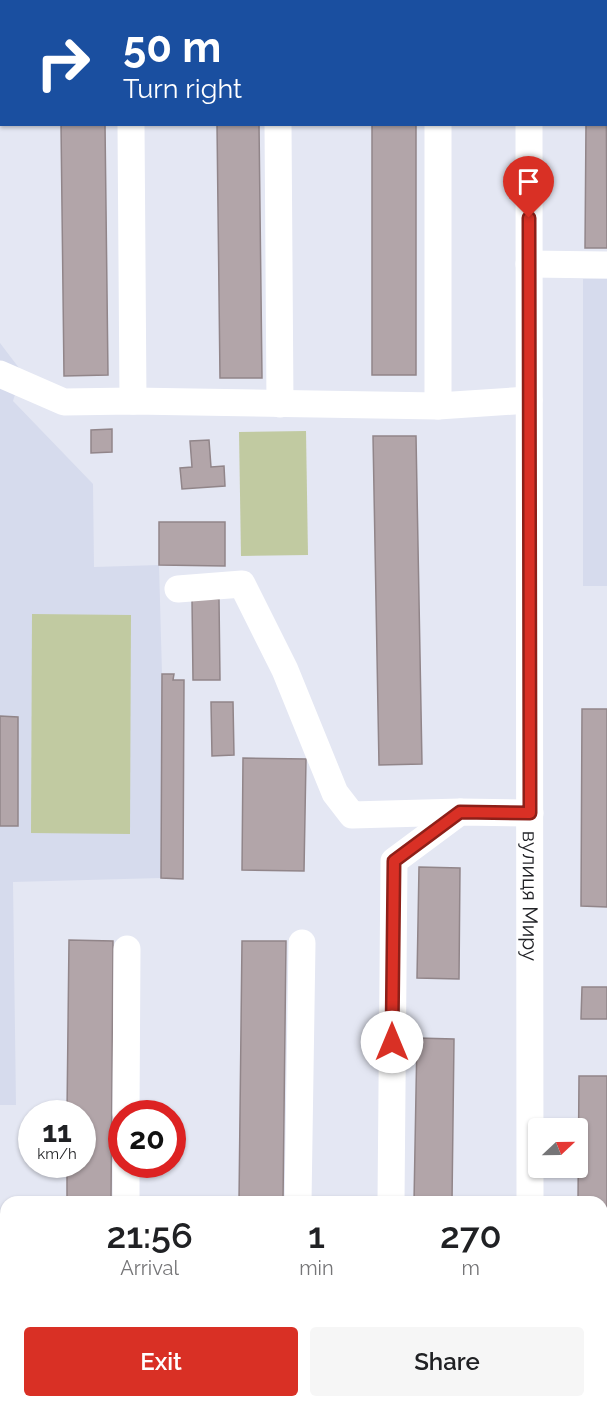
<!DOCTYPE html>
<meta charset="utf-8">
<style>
:root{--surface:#fff;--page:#f6f6f6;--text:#202124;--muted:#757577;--accent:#d93025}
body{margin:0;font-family:Raleway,sans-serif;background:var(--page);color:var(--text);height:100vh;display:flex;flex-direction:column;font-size:22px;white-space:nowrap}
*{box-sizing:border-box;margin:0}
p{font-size:20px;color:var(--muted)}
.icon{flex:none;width:33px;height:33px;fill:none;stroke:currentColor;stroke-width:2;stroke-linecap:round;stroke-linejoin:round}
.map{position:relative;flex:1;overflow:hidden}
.drawer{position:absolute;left:0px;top:1196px;width:608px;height:212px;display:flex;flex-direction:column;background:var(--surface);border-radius:18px 18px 0 0;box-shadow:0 2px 4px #0004}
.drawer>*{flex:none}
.banner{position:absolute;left:0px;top:0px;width:608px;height:126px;box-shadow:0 2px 4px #0004;background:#1a4fa0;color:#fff;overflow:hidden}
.needle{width:39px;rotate:68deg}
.controls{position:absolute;left:528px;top:1118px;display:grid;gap:12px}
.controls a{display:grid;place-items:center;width:60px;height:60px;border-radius:6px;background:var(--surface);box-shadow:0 2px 4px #0004;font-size:30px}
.speed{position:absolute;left:18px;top:1100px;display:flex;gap:12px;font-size:30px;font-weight:700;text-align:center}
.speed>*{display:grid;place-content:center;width:78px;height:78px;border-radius:50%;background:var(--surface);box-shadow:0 2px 4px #0004;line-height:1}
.speed small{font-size:15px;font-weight:400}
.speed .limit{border:9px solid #d22;background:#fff;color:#111}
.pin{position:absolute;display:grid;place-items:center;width:51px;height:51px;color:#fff;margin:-62px -26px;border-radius:50% 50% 50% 0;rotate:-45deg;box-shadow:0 0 6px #0007}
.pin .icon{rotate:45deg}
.me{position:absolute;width:66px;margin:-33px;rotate:0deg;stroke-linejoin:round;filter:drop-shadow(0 0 4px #0008)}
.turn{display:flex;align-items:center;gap:21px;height:126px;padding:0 24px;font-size:27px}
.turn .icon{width:78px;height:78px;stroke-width:2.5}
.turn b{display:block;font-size:42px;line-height:51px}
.eta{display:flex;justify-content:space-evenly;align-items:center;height:102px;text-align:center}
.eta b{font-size:36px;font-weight:600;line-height:42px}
.cta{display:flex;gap:12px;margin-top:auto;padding:12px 24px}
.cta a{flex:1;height:69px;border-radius:6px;background:var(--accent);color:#fff;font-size:24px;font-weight:600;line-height:69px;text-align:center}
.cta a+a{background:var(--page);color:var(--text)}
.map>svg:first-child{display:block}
</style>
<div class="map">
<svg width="607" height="1406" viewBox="0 0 607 1406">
<rect width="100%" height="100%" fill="#e4e7f3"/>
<g fill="#d6dbed">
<rect x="583" y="279" width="24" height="307"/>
<path d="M 0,343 L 22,372 L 13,401 L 93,484 L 94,567 L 159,565 L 162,674 L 161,878 L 13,882 L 16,1105 L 0,1105 Z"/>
</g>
<g fill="#c1caa1">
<path d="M 306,431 L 308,555 L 241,556 L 239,432 Z"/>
<path d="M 32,614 L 131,615 L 130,834 L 31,833 Z"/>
</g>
<g fill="#b2a5a9" stroke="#918589" stroke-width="1.5">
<path d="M 606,50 L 607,248 L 585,248 L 586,124 L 606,124 Z"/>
<path d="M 61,124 L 105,124 L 108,375 L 64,376 Z"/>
<path d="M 217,124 L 259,124 L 262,378 L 220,378 Z"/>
<rect x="372" y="124" width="44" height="251"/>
<path d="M 112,429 L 112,452 L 91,453 L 91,430 Z"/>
<path d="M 373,436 L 416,436 L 422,764 L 379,765 Z"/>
<path d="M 209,440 L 211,467 L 224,466 L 225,486 L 182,489 L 180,468 L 192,467 L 190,441 Z"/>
<path d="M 159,522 L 225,522 L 225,566 L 159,565 Z"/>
<path d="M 192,599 L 219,599 L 220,680 L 193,680 Z"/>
<path d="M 162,674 L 174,674 L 173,680 L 184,680 L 183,879 L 161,878 Z"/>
<path d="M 211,702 L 233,702 L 234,755 L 212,756 Z"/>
<path d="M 582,709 L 607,709 L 607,907 L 581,906 Z"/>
<path d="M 0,716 L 18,717 L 18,826 L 0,826 Z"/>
<path d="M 243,758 L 306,759 L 304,871 L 242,870 Z"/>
<path d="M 419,867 L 460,868 L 459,979 L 417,978 Z"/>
<path d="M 69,940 L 113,941 L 111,1202 L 67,1202 L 67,1164 L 82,1164 L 82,1113 L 67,1113 Z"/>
<path d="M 242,941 L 286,941 L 283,1202 L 239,1202 Z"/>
<path d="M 582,987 L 607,987 L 607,1019 L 581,1019 Z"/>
<path d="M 417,1038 L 454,1039 L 452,1202 L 414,1202 Z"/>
<path d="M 579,1076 L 607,1076 L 607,1271 L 602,1270 L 602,1202 L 578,1202 Z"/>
<path d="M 0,1364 L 6,1364 L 6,1401 L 27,1401 L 27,1406 L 0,1406 Z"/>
<path d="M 607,1369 L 607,1406 L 577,1406 L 577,1401 L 602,1401 L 602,1370 Z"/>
<path d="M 166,1401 L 299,1401 L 298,1406 L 166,1406 Z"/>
<rect x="433" y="1401" width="45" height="5"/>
</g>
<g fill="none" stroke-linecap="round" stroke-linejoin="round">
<g stroke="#fff" stroke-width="27">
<path d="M 0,2 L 2,2"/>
<path d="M 130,2 L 130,0"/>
<path d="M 170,2 L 315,2"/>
<path d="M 529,2 L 529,0"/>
<path d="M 606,8 L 607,8"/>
<path d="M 131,124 L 133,401"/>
<path d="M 278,124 L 280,404"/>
<path id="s1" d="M 529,124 L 530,1202"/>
<path d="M 529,264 L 607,265"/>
<path d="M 0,374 L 64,402 L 133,401 L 438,406 L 529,400"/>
<path d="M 438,406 L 438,124"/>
<path d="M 178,589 L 242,584 L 285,670 L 335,793 L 352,815 L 460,812"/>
<path d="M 126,1113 L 127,949"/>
<path d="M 126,1202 L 126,1164"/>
<path d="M 298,1202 L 302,943"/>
<path d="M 391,1202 L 394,861 L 460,812 L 530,813"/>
<path d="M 0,1313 L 6,1313"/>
<path d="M 602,1316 L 607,1315"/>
<path d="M 531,1401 L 531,1406"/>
<path d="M 59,1406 L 59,1401"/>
<path d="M 325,1406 L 325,1401"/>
</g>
</g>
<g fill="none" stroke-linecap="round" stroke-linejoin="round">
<defs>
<path id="route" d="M 392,1042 L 394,861 L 460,812 L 530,813 L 529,218"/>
</defs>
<use href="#route" stroke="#8d1f18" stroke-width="15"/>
<use href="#route" stroke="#d93025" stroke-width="10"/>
</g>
<g text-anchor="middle" stroke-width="4.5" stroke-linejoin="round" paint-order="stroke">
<g font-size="21" fill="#222327" stroke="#f2f4fe">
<text dy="7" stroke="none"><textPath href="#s1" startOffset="772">вулиця Миру</textPath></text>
</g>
</g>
</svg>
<div class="controls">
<a><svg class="needle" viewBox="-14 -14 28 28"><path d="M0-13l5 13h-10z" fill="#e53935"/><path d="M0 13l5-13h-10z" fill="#757577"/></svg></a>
</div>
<div class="speed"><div>11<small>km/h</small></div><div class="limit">20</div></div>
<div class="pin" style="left:529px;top:218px;background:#d93025"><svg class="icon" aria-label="arrive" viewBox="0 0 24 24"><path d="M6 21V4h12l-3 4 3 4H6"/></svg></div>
<svg class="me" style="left:392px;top:1042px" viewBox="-20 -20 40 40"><circle r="19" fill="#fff"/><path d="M0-13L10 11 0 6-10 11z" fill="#d93025"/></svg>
<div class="banner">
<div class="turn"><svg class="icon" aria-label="right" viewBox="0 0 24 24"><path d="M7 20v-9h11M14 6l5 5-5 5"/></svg><div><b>50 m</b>Turn right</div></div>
</div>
<section class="drawer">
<div class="eta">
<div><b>21:56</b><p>Arrival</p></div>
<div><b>1</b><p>min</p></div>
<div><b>270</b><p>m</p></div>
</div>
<div class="cta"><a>Exit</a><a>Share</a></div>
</section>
</div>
